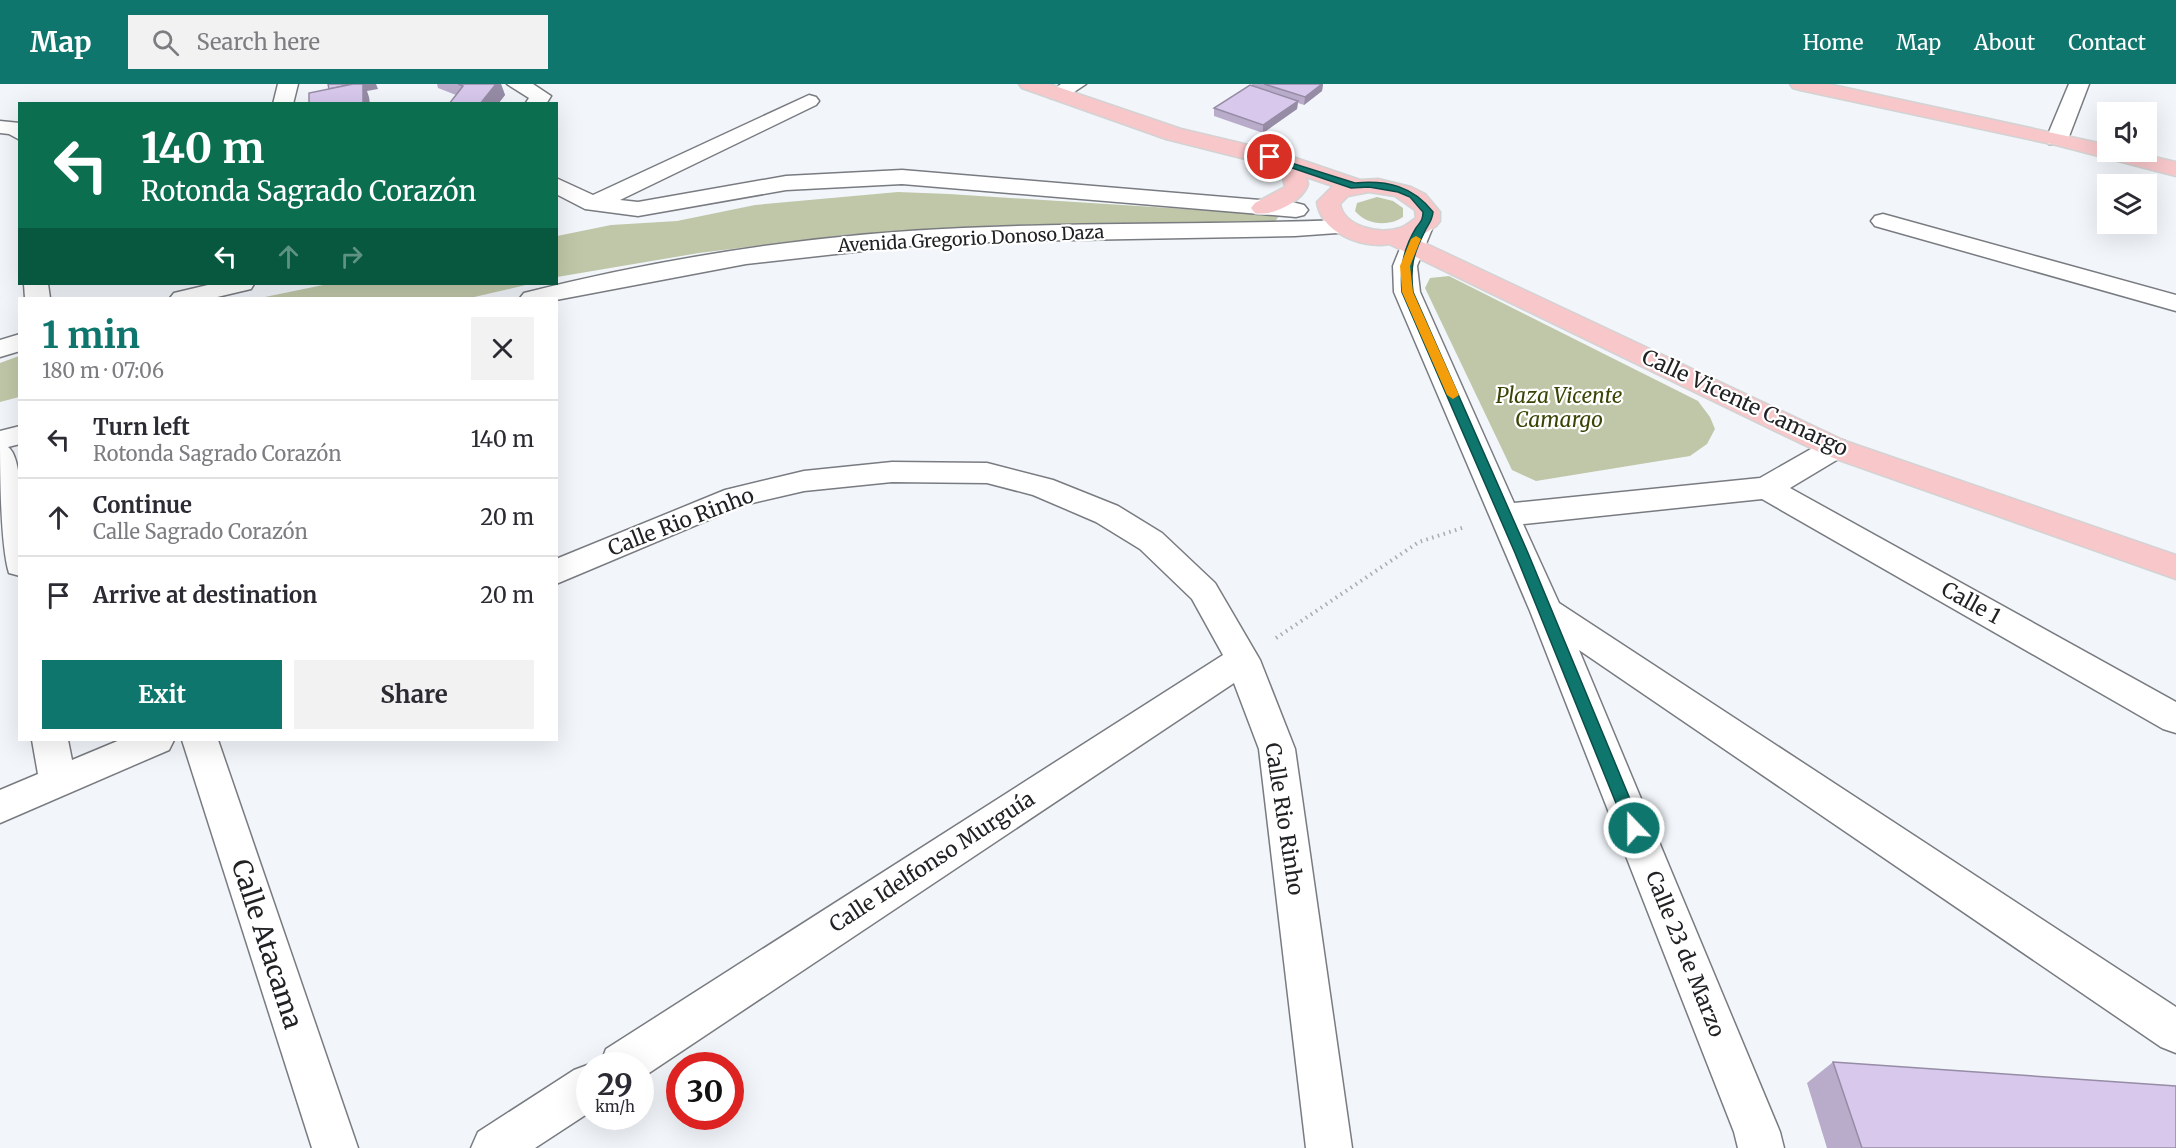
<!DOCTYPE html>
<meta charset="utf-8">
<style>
:root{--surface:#fff;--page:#f2f2f3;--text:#2b2b33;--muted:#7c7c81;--line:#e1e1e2;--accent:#0f766e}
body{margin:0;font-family:Merriweather,serif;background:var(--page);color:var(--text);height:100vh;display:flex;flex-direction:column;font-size:22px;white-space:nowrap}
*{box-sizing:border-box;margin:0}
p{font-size:20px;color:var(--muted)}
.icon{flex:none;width:33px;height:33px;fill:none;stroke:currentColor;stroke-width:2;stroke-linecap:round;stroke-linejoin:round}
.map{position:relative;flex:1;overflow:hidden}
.drawer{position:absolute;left:18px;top:213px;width:540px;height:444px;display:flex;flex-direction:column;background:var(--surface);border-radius:0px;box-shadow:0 6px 24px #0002}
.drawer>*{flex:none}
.banner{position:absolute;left:18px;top:18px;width:540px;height:183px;border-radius:0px;box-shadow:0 6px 24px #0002;background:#0b6e4f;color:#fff;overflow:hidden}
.controls{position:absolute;left:2097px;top:18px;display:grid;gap:12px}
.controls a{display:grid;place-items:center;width:60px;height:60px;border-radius:0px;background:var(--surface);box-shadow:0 6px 24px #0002;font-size:30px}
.speed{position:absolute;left:576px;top:968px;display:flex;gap:12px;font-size:30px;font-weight:700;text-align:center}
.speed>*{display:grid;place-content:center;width:78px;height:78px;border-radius:50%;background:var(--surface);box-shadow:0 6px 24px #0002;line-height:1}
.speed small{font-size:15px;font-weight:400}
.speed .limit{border:9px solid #d22;background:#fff;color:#111}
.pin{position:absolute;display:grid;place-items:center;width:51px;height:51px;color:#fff;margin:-26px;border:3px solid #fff;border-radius:50%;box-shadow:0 2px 6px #0007}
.me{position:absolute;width:66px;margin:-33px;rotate:338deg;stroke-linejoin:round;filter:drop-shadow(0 0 4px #0008)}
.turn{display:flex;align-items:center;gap:21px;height:126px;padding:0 24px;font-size:27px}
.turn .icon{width:78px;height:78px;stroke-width:2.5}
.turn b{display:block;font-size:42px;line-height:51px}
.lanes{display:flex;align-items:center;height:57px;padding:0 24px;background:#0003;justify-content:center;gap:30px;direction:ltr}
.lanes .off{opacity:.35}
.round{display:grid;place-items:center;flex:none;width:63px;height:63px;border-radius:0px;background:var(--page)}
.headline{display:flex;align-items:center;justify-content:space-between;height:102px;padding:0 24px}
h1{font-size:36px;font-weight:700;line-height:45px;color:var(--accent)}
.cta{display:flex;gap:12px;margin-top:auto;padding:12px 24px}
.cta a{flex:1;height:69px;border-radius:0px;background:var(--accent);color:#fff;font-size:24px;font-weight:700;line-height:69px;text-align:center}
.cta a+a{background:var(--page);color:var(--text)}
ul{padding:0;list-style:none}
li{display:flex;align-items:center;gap:18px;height:78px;padding:0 24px;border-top:2px solid var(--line)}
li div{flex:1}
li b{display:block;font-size:22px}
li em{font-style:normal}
header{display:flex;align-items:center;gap:36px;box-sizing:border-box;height:84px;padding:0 30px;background:var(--accent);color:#fff}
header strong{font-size:28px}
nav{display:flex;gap:33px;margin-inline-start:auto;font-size:21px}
.search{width:420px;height:54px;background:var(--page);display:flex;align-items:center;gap:15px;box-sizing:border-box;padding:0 21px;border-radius:0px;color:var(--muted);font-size:22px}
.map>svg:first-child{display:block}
</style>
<header>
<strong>Map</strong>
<div class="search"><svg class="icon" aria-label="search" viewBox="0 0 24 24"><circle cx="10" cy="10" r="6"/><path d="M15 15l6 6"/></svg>Search here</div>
<nav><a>Home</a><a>Map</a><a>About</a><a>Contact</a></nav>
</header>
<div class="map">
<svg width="2176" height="1064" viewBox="0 0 2176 1064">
<rect width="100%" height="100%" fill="#f2f6fb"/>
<g fill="#bfc7a8">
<path d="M 898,108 L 949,110 L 1280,131 L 1273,140 L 1000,141 L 845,151 L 699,169 L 557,193 L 557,152 L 611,141 L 677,137 L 755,121 Z"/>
<path d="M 1377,113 L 1393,117 L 1403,124 L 1403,133 C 1389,143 1366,141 1355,127 L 1357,119 Z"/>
<path d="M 1449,192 L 1698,317 L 1710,333 L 1715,345 L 1707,360 L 1690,372 L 1536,397 L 1512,386 L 1425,204 L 1430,194 Z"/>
<path d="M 328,200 L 530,200 L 470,214 L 260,214 Z"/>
<path d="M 19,272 L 19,313 L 0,318 L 0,279 Z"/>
</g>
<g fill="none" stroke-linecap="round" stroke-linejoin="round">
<defs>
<g id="minor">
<path d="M 278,0 L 298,0 L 293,20 L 273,20 Z"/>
<path d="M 507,0 L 533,0 L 551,12 L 546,20 L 525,20 L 529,14 Z"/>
<path d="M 1061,0 L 1086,0 L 1065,14 L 1051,14 L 1048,10 Z"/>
<path d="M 2069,0 L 2089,0 L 2068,55 L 2065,60 L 2049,60 L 2046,55 Z"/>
<path d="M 809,11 L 816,13 L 819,17 L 816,21 L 620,116 L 638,118 L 786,92 L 902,86 L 1296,119 L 1304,121 L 1308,126 L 1304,131 L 1296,133 L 902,100 L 786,106 L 638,132 L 585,125 L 556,110 L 556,94 L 593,111 Z"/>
<path d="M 0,37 L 20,39 L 20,56 L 9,50 L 0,49 Z"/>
<path d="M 1883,130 L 2176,211 L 2176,227 L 1875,142 L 1871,137 L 1875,132 Z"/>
<path d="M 1343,136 L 1351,138 L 1355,143 L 1351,148 L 1295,152 L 1010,157 L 908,162 L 746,180 L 556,216 L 520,214 L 524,209 C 667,173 816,150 963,144 C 1089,138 1216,141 1343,136 Z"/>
<path d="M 1420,138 L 1428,140 L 1432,145 L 1417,182 L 1420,208 L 1514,419 L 1760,394 L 1825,357 L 1835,354 L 1845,357 L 1849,364 L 1845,371 L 1790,404 L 2176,618 L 2176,649 L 2163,645 L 1762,415 L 1523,440 L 1559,519 L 2176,923 L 2176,969 L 2161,963 L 1579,566 L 1780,1048 L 1784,1064 L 1738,1064 L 1734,1048 L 1530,527 L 1394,208 L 1393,182 L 1408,145 L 1412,140 Z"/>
<path d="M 24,200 L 48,200 L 50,214 L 25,214 Z"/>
<path d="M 212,200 L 254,200 L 251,205 L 213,214 L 170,214 L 174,209 Z"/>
<path d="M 20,250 L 20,267 L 0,273 L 0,256 Z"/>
<path d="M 20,342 L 20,360 L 8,363 C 27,376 20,468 20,492 L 9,489 C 0,460 0,382 0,347 Z"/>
<path d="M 892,378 L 987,379 L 1053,396 L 1118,422 L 1162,449 L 1215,499 L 1260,576 L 1295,665 L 1352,1064 L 1306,1064 L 1259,665 L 1234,599 L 640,995 L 640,981 L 600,981 L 606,965 L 1223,571 L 1192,515 L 1140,465 L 1096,438 L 1033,411 L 987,399 L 892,398 L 804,407 L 744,421 L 556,500 L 556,475 L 725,406 L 804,387 Z"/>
<path d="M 32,656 L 68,656 L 72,676 L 120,656 L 174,656 L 169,666 L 0,739 L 0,706 L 38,690 Z"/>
<path d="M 182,656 L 218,656 L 358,1064 L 312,1064 Z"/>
<path d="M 590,980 L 593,981 L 590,981 L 590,1028 L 535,1064 L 471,1064 L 478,1048 L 574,986 Z"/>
</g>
<g id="major">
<path d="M 1019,0 L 1049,0 L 1181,45 L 1278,68 L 1360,96 L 1378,95 L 1411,103 L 1425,110 L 1440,128 L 1440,137 L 1436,142 L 1416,155 L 1845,357 L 2176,471 L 2176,495 L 1825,371 L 1389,160 C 1361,165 1321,148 1317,118 L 1333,102 L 1306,93 L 1308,100 C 1303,117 1272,133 1255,129 L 1251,124 L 1255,119 L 1285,103 L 1281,84 L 1166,55 L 1022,4 ZM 1369,108 L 1395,112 L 1415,126 L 1416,134 C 1411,137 1406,142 1400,144 C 1380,151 1344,143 1340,120 L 1348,112 Z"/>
<path d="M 1790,0 L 1828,0 L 2108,61 L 2108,68 L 2133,68 L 2176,78 L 2176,92 L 2056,61 L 1800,6 L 1793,4 Z"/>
</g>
</defs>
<use href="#minor" stroke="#787b80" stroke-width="3"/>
<use href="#major" stroke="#d3d3d3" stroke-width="3"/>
<path stroke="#a9acb0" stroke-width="4" stroke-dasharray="1.5 4.5" stroke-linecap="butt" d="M 1276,554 L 1419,458 L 1465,443"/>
<use href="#minor" fill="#fff" fill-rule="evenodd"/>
<use href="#major" fill="#f7c7ca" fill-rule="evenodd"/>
</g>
<g fill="#b9accb">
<path d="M 437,0 L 501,0 L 505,11 L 498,20 L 449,20 L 456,11 L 438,4 Z"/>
<path d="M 1252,0 L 1323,0 L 1322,7 L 1304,21 L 1298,19 L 1297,25 L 1263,49 L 1214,32 L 1214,24 L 1252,1 Z"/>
<path d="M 1833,978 L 2176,1064 L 1827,1064 L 1807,999 Z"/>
</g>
<g fill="#968ca5">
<path d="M 361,0 L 376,0 L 378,5 L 367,7 L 369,13 L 370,20 L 363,20 Z"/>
<path d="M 496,0 L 501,0 L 505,11 L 498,20 L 480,20 Z"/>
<path d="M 1322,0 L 1323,0 L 1322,7 L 1304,21 L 1305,13 Z"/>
<path d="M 1298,17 L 1297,25 L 1263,49 L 1263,41 Z"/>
</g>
<g fill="#d7c8ec" stroke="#968ca5" stroke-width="1.5">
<path d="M 328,0 L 353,0 L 329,5 Z"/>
<path d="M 353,0 L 363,0 L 363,20 L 309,20 L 309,9 Z"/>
<path d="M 458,0 L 496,0 L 480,20 L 449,20 L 463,2 Z"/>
<path d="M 1264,0 L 1322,0 L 1305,13 Z"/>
<path d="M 1250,1 L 1298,17 L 1263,41 L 1214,24 Z"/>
<path d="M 1833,978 L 2176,1002 L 2176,1064 L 1862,1064 Z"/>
</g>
<path fill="#0f766e" stroke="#0a4d48" stroke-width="1.5" d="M 1266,71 L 1355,99 C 1387,96 1413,102 1433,128 C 1432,138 1428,140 1424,149 C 1413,171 1410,183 1413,208 L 1528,469 L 1642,744 L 1640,749 L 1629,749 L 1626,744 L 1515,469 L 1402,208 C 1400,185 1403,165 1416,144 C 1420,138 1423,137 1423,128 L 1410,113 L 1398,108 L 1369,103 L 1351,104 L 1266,75 Z"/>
<path fill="#f59e0b" d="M 1416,152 L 1421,155 L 1410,182 L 1413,208 L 1459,311 L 1453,315 L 1447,311 L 1402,208 L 1400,182 L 1411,155 Z"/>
<g text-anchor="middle" stroke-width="4.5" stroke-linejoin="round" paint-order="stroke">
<g font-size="18" fill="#212224" stroke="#fff">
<text transform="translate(971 155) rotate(-3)" y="6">Avenida Gregorio Donoso Daza</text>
</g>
<g font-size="21" font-style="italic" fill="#3a4405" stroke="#fff">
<text x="1559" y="319">Plaza Vicente<tspan x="1559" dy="24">Camargo</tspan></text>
</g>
<g font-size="21" fill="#212224" stroke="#fff">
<text transform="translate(1745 319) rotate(25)" y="7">Calle Vicente Camargo</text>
<text transform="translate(681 438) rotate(-21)" y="7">Calle Rio Rinho</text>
<text transform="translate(1971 519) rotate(29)" y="7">Calle 1</text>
<text transform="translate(1284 735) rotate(81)" y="7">Calle Rio Rinho</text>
<text transform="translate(932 778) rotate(-33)" y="7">Calle Idelfonso Murguía</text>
<text transform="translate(1685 870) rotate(68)" y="7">Calle 23 de Marzo</text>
</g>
<g font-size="26" fill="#212224" stroke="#fff">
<text transform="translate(267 860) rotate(72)" y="9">Calle Atacama</text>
</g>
</g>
</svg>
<div class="controls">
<a><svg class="icon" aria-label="sound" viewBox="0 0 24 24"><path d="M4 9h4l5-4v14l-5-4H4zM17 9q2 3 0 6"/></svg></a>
<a><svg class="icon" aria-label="layers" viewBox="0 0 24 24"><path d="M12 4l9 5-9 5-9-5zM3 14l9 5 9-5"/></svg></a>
</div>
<div class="speed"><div>29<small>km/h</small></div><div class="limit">30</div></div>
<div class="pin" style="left:1270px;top:73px;background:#d93025"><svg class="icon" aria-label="arrive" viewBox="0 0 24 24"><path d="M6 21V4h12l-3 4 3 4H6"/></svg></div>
<svg class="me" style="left:1634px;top:744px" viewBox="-20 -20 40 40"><circle r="17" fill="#0f766e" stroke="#fff" stroke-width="3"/><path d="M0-11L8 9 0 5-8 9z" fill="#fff"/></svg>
<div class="banner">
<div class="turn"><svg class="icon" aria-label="left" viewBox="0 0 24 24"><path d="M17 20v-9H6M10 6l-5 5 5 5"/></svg><div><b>140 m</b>Rotonda Sagrado Corazón</div></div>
<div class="lanes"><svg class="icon" aria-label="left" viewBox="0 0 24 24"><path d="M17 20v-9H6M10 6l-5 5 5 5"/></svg><svg class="icon off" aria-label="ahead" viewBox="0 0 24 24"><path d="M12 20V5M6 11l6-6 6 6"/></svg><svg class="icon off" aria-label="right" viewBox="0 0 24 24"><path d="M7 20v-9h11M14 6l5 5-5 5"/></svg></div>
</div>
<section class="drawer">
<div class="headline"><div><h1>1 min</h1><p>180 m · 07:06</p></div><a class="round"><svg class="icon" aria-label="close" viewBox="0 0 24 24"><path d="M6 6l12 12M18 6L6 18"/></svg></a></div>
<ul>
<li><svg class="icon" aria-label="left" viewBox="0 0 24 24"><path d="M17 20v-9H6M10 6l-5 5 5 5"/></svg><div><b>Turn left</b><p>Rotonda Sagrado Corazón</p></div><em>140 m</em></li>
<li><svg class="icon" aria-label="ahead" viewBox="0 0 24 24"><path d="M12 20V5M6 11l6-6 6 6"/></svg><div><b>Continue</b><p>Calle Sagrado Corazón</p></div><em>20 m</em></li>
<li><svg class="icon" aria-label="arrive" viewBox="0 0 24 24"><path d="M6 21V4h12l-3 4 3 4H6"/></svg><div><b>Arrive at destination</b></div><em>20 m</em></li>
</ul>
<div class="cta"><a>Exit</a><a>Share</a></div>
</section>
</div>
